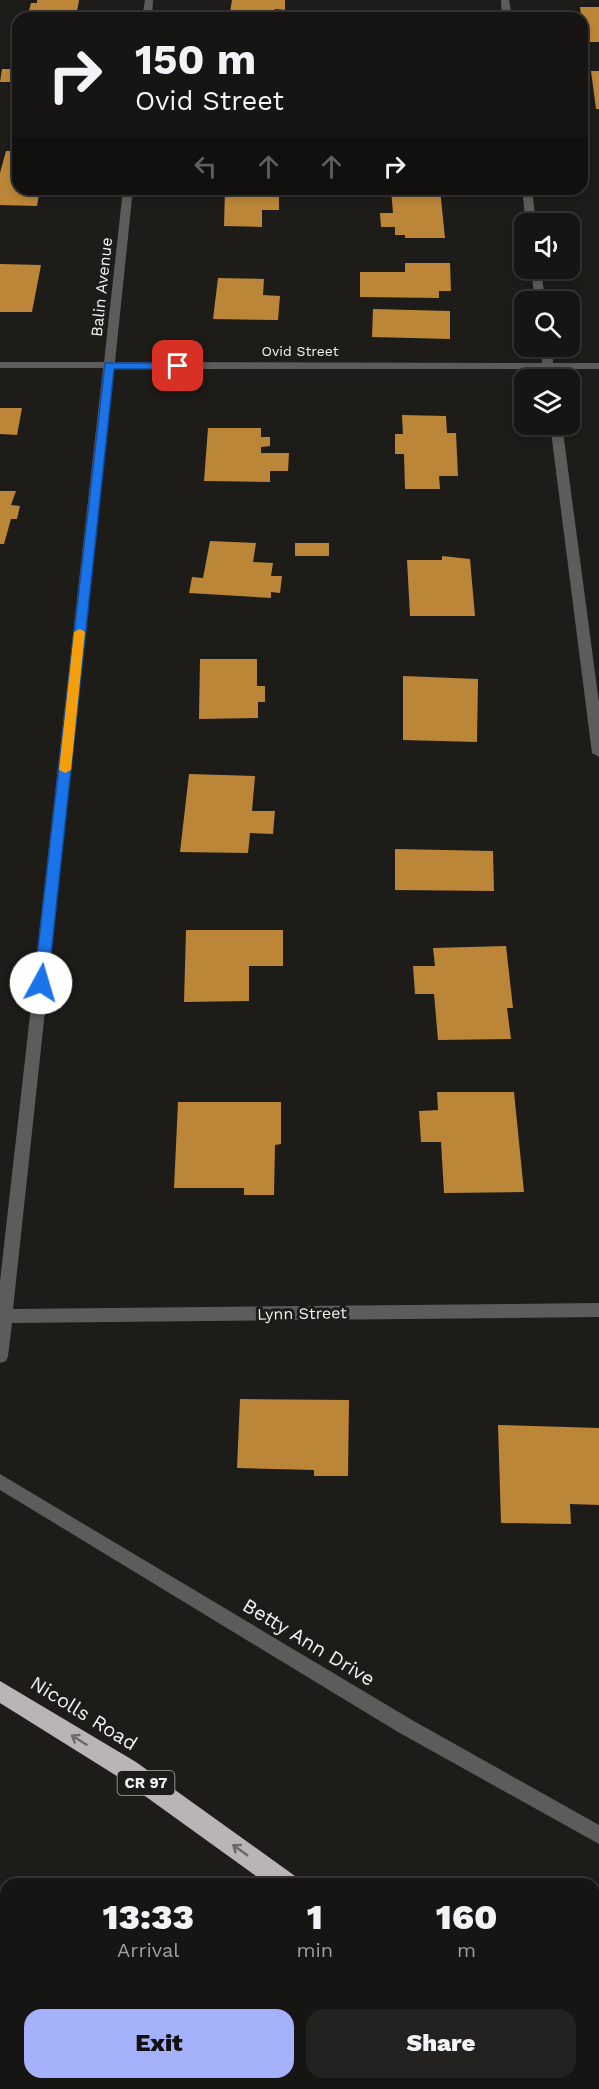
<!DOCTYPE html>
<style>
:root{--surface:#161513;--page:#232221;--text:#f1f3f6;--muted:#9e9fa0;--line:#353433;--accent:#a6b1fc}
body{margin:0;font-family:"Work Sans",sans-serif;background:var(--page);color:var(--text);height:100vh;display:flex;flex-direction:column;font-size:22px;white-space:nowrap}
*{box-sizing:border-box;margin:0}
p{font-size:20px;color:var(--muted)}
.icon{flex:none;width:33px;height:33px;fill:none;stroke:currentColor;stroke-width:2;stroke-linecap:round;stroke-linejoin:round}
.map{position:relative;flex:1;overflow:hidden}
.panel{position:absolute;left:0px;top:1878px;width:600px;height:212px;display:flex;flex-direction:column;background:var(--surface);border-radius:18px 18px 0 0;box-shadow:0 3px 9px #0003,0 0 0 2px var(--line)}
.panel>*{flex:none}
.hud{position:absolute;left:12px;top:12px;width:576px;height:183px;border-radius:18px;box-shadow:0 3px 9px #0003,0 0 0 2px var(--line);background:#161513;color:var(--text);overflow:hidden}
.fabs{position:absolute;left:514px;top:213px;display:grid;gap:12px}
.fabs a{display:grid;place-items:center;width:66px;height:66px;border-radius:12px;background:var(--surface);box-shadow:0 3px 9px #0003,0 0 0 2px var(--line);font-size:30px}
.pin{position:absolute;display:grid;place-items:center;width:51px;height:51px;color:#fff;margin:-26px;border-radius:12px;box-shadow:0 3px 9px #0006}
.me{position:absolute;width:66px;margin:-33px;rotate:6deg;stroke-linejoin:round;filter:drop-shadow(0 0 4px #0008)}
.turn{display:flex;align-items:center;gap:21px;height:126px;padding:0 24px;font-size:27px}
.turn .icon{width:78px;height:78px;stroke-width:2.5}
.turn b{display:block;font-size:42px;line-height:51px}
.lanes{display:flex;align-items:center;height:57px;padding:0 24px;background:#0003;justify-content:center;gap:30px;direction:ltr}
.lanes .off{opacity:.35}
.eta{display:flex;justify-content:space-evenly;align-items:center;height:102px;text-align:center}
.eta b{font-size:36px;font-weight:800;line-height:42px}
.action{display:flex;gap:12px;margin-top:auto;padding:12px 24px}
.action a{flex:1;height:69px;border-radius:18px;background:var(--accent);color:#111;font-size:24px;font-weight:800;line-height:69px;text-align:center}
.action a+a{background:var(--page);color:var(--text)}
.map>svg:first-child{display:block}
</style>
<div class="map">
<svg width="599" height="2089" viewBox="0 0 599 2089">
<rect width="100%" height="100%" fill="#1e1c19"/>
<g fill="#bc8638">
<path d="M 37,0 L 79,0 L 76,18 L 35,18 L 36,10 L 29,11 L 31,3 L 37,3 Z"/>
<path d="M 232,0 L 285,0 L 285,10 L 275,9 L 274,18 L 229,18 Z"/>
<path d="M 580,7 L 599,7 L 599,42 L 584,42 Z"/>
<path d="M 375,12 L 429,13 L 428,18 L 374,18 Z"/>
<path d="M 2,69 L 18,69 L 18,86 L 16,86 L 16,82 L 0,82 Z"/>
<path d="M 591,71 L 599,71 L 599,109 L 596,109 Z"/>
<path d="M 6,151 L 18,151 L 18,189 L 40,189 L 37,206 L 0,205 L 0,173 Z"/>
<path d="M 225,189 L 279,189 L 279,210 L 262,210 L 262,227 L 224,226 Z"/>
<path d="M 391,189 L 440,189 L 445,238 L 405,238 L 405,235 L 395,235 L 395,227 L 381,227 L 380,213 L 393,213 Z"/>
<path d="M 405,263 L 450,263 L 451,291 L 439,291 L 439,298 L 360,297 L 360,272 L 405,272 Z"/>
<path d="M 0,264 L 41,265 L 32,312 L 0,312 Z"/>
<path d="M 218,278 L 264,279 L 263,295 L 280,296 L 278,320 L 213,319 Z"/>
<path d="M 373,309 L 450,311 L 450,339 L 372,337 Z"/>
<path d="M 0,408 L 22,408 L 17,435 L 0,434 Z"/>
<path d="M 402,415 L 446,416 L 447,433 L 456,433 L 458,476 L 439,476 L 440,489 L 405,489 L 404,454 L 395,454 L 395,434 L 403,434 Z"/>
<path d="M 208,428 L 261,428 L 261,437 L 270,437 L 270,446 L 261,447 L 261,453 L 289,453 L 288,471 L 270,471 L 270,482 L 204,481 Z"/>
<path d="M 0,491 L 16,491 L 11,505 L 20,506 L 17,519 L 11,519 L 4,544 L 0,544 Z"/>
<path d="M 210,541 L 256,543 L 253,562 L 273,563 L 271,576 L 282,576 L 280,593 L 271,592 L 271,598 L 189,593 L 192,577 L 203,578 Z"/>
<rect x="295" y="543" width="34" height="13"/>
<path d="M 442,556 L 470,559 L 475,616 L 410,616 L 407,560 L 442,560 Z"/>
<path d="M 200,659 L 257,659 L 257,686 L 265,686 L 265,702 L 258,702 L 258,718 L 199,719 Z"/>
<path d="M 403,676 L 478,679 L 477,742 L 403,740 Z"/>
<path d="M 189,774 L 255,776 L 252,811 L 275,811 L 273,834 L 250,833 L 248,853 L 180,852 Z"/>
<path d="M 395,849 L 493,851 L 494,891 L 395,890 Z"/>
<path d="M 186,930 L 283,930 L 283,966 L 249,966 L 249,1001 L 184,1002 Z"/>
<path d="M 506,946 L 513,1008 L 507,1008 L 511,1039 L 438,1040 L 434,994 L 415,994 L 413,966 L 435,966 L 433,948 Z"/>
<path d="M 437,1092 L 514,1092 L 524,1192 L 444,1193 L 441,1142 L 421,1142 L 419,1111 L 438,1110 Z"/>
<path d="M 178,1102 L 281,1102 L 281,1144 L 275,1145 L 274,1195 L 244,1195 L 244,1188 L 174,1188 Z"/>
<path d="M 240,1399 L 349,1400 L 348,1476 L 314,1476 L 314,1470 L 237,1468 Z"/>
<path d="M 498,1425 L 599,1428 L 599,1505 L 570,1504 L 571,1524 L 501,1523 Z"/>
</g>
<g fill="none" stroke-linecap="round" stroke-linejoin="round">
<g fill="#5e5b5c" fill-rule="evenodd">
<path d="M 145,0 L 153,0 L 152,18 L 142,18 Z"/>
<path d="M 501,0 L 509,0 L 512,18 L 502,18 Z"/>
<path d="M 123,189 L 133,189 L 115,362 L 542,363 L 541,346 L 552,346 L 553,363 L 599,363 L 599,369 L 554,369 L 556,380 L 544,380 L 543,369 L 114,369 L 13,1309 L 599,1303 L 599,1317 L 12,1323 L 8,1356 L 6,1361 L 0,1363 L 0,1281 L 103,368 L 0,368 L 0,362 L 104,362 Z"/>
<path d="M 522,189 L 532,189 L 536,224 L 526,224 Z"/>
<path d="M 531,268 L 541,268 L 545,302 L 535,302 Z"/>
<path d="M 550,424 L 562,424 L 599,703 L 599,757 L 592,753 Z"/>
<path d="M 0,1474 L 412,1720 L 599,1825 L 599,1844 L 398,1732 L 0,1490 Z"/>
</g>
<g fill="#bab4b5" fill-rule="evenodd">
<path d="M 0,1681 L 136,1762 L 295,1876 L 299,1884 L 267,1884 L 120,1778 L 0,1703 Z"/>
<path d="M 0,1973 L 6,1975 L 6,2002 L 0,2000 Z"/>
<path d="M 112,2084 L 142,2084 L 145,2089 L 114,2089 Z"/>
<path d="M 553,2084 L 584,2084 L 587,2089 L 555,2089 Z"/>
</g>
</g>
<defs><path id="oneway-shaft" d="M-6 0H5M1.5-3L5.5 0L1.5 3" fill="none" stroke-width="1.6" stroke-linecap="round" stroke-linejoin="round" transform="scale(1.5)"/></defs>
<g stroke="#6c6867">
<use href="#oneway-shaft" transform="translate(79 1740) rotate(-148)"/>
<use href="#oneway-shaft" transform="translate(240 1850) rotate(-144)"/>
</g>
<path fill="#1a73e8" stroke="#114b97" stroke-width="1.5" d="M 105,363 L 178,363 L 183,366 L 178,369 L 114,369 L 48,983 L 41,988 L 34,983 Z"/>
<path fill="#f59e0b" d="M 80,629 L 85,632 L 71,770 L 65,773 L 59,770 L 74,632 Z"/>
<g text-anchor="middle" stroke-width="6" stroke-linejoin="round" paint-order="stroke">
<g font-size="14" fill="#f2f0ee" stroke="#1e1c19">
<text x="300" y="356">Ovid Street</text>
</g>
<rect fill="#1e1c19" stroke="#b2b0ae" stroke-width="1.5" x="117.5" y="1771" width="57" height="24" rx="4.5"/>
<g font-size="15" font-weight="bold" fill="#f2f0ee">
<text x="146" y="1788">CR 97</text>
</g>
<g font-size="16" fill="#f2f0ee" stroke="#1e1c19">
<text transform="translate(101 287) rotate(-84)" y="6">Balin Avenue</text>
<text transform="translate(302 1313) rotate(-1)" y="6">Lynn Street</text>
</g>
<g font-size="20" fill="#f2f0ee" stroke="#1e1c19">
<text transform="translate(309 1642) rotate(31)" y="7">Betty Ann Drive</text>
<text transform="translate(84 1713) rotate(32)" y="7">Nicolls Road</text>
</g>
</g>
</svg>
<div class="fabs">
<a><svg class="icon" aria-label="sound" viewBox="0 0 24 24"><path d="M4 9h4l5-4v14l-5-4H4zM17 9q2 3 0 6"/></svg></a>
<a><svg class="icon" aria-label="search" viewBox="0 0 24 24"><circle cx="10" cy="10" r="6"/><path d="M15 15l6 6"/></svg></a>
<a><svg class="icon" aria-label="layers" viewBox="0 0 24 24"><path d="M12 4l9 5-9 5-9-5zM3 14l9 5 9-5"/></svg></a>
</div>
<div class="pin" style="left:178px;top:366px;background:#d93025"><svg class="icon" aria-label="arrive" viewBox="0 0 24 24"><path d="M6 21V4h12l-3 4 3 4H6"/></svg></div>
<svg class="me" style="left:41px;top:983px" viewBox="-20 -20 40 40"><circle r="19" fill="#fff"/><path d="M0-13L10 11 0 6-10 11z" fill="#1a73e8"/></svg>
<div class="hud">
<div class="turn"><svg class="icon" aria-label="right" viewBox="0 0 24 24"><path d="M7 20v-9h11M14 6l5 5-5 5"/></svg><div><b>150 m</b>Ovid Street</div></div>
<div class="lanes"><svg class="icon off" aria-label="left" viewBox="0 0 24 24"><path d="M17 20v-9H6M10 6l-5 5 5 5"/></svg><svg class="icon off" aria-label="ahead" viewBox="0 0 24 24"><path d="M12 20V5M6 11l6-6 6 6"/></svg><svg class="icon off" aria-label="ahead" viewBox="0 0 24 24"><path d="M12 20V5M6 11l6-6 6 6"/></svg><svg class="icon" aria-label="right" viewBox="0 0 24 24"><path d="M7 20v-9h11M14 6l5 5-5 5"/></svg></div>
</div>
<section class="panel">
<div class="eta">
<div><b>13:33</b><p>Arrival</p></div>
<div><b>1</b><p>min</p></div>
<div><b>160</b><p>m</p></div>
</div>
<div class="action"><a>Exit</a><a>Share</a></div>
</section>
</div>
